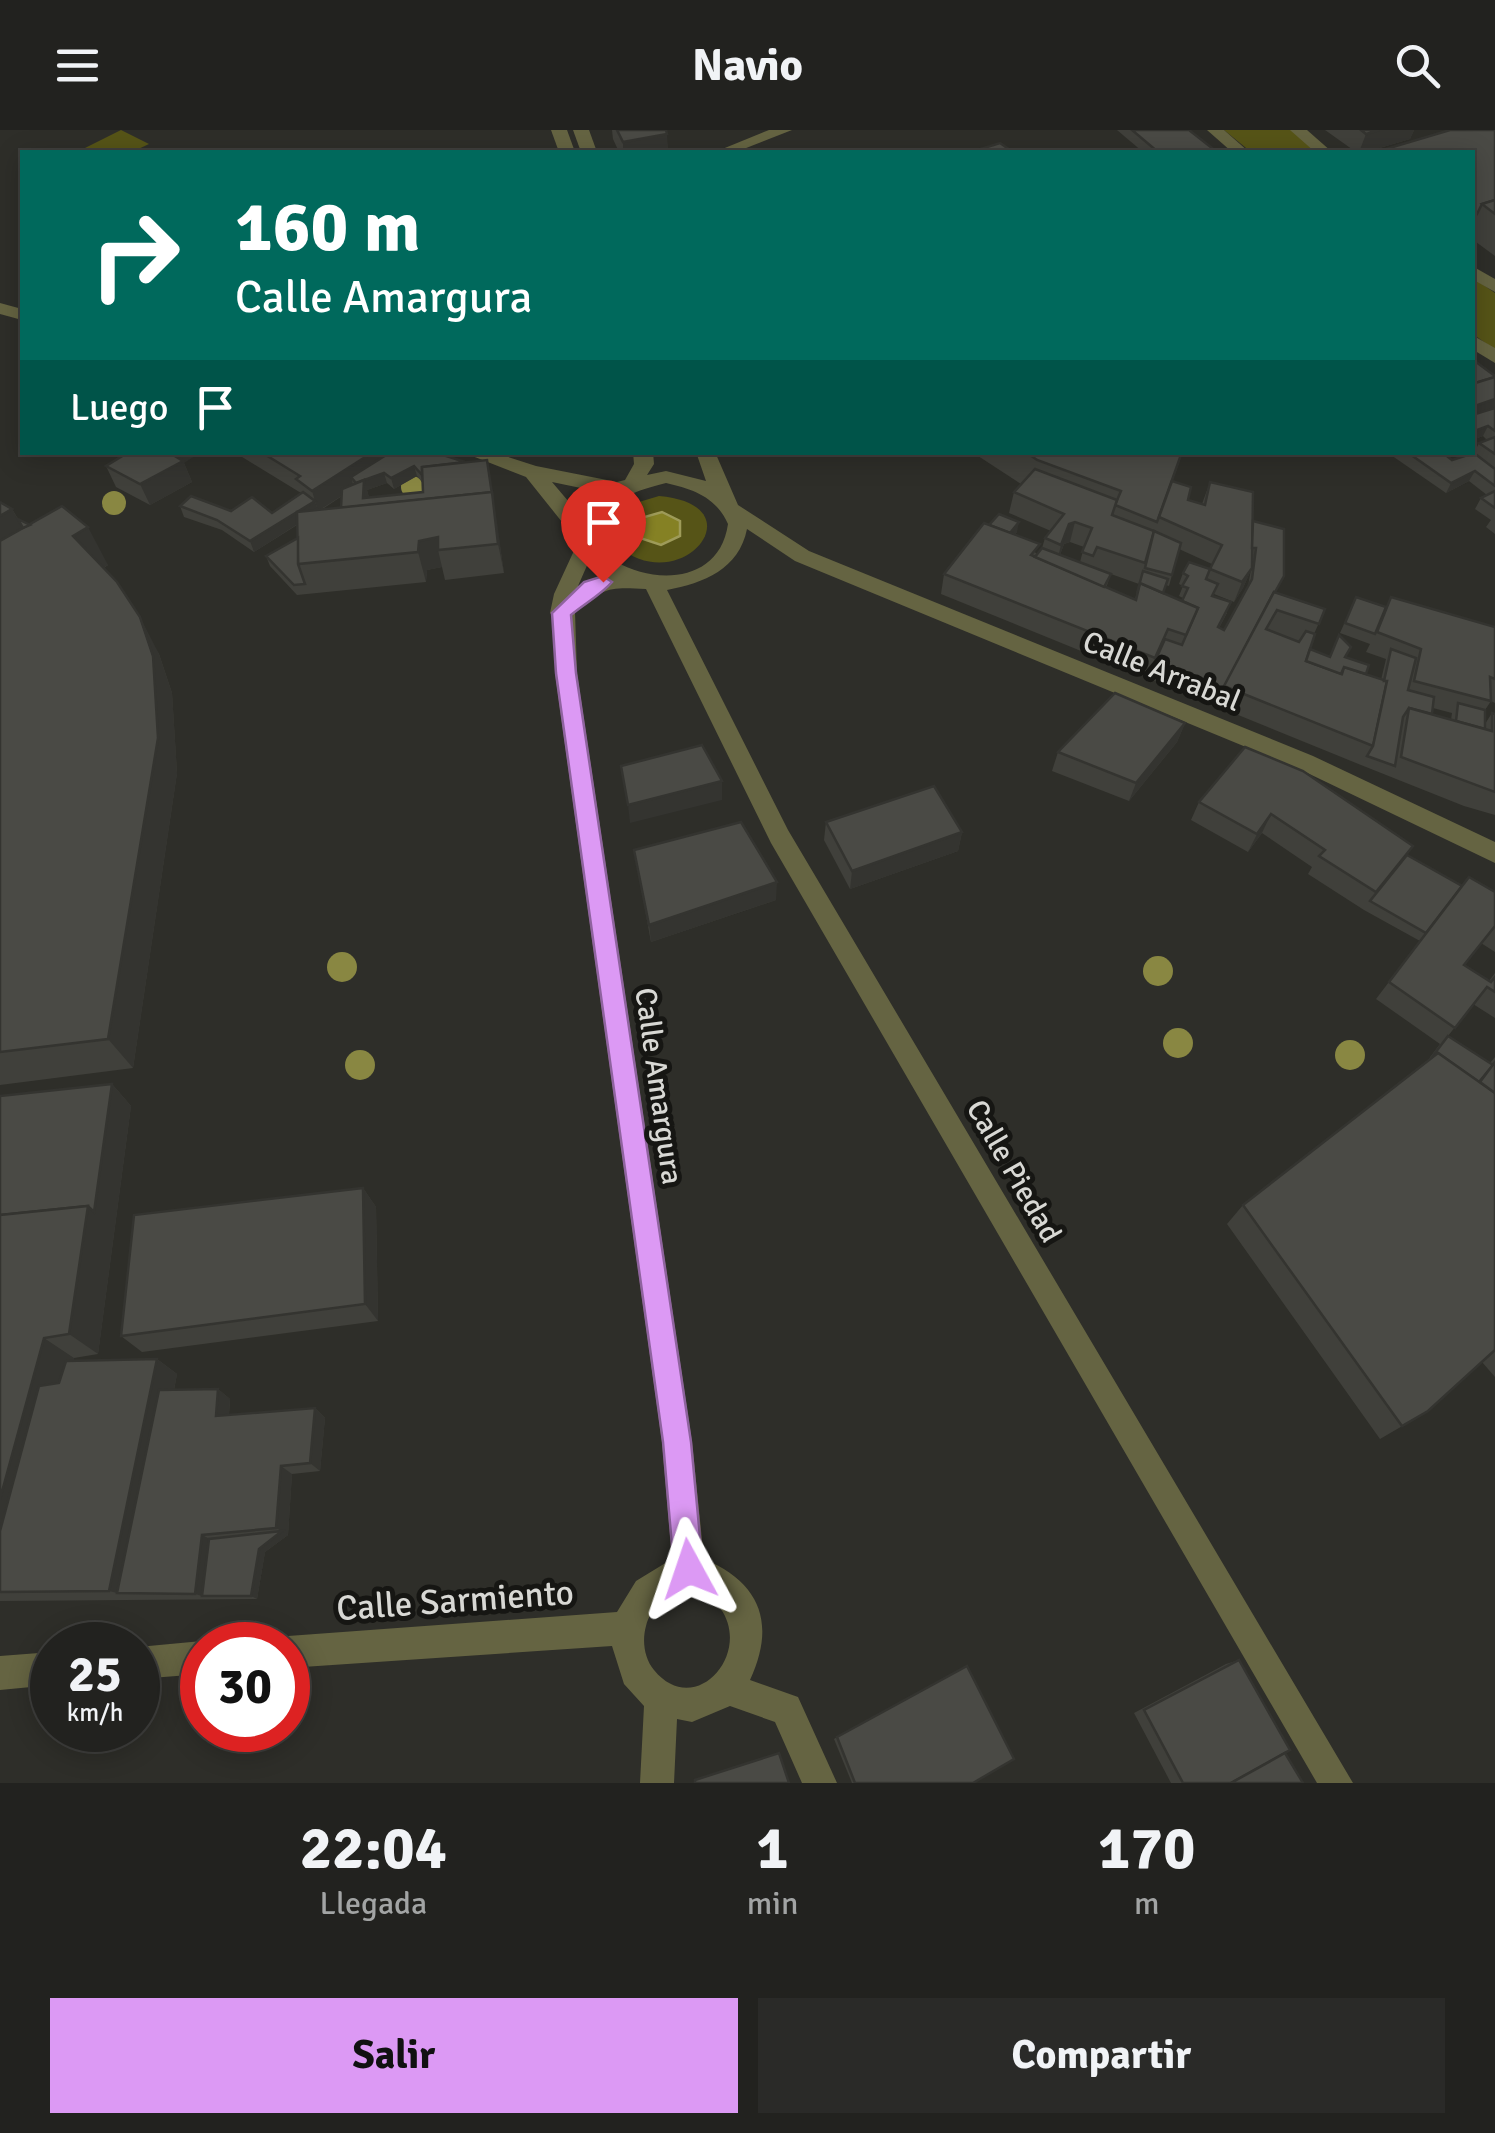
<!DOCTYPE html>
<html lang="es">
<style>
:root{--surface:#22221f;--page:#2a2a28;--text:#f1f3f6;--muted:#a2a4a4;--line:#3f3f3d;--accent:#dc99f4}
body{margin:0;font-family:Signika,sans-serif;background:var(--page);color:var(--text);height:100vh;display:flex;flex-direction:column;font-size:38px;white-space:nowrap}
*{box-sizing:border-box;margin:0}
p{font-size:32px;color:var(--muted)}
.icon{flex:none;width:55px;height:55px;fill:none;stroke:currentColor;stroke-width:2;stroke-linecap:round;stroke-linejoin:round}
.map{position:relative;height:1653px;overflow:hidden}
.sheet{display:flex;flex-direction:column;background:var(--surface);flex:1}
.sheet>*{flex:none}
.banner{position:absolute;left:20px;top:20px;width:1455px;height:305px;border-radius:0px;box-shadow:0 5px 25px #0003,0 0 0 2px var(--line);background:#00695c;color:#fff;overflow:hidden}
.speed{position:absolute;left:30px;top:1492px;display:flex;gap:20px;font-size:50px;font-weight:700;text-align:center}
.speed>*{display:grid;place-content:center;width:130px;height:130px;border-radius:50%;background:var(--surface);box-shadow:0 5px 25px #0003,0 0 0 2px var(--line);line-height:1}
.speed small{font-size:25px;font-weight:400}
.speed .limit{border:15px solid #d22;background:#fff;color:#111}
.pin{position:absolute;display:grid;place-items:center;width:85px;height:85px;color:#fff;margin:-102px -42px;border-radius:50% 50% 50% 0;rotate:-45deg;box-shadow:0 0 10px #0007}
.pin .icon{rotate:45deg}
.me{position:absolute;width:110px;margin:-55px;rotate:355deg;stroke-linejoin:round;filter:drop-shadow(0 0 8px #0008)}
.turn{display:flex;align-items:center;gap:35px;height:210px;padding:0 50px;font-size:45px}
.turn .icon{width:130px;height:130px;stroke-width:2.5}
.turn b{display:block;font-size:70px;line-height:85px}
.then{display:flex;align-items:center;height:95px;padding:0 50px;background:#0003;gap:20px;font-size:38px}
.eta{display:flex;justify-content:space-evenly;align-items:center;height:170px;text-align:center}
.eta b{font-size:60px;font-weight:700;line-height:70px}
.action{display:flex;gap:20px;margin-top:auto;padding:20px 50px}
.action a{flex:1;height:115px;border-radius:0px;background:var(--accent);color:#111;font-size:40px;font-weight:700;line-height:115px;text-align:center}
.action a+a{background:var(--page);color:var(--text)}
header{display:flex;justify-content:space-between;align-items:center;height:130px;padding:0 50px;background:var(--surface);font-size:45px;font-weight:700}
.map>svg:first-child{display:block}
</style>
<header><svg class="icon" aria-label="menu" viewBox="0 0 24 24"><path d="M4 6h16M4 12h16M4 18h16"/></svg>Navio<svg class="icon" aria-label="search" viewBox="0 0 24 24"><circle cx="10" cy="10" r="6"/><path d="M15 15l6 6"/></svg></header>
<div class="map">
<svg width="1495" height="1653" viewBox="0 0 1495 1653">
<rect width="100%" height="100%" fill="#2e2e29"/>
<g fill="#565417">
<path d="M 121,0 L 149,14 L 132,22 L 77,22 Z"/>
<path d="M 1224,0 L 1291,0 L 1318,22 L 1251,22 Z"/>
<path d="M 1472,147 L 1495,163 L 1495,220 L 1473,204 Z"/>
<path d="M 659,366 C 760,375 680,470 618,416 L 613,394 L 629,375 Z"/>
</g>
<path fill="#858124" stroke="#9e9b59" stroke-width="2.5" d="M 662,382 L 680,391 L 680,406 L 661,415 L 640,408 L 635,398 L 641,388 Z"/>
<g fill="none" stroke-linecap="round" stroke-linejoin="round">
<g fill="#656442" fill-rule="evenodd">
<path d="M 551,0 L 567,0 L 575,22 L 559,22 Z"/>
<path d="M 573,0 L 589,0 L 597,22 L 581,22 Z"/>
<path d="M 769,0 L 792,0 L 736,22 L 715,22 Z"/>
<path d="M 1207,0 L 1224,0 L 1249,22 L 1232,22 Z"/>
<path d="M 1290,0 L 1307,0 L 1332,22 L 1315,22 Z"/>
<path d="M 1472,136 L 1495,149 L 1495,162 L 1472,149 Z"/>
<path d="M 0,173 L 22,179 L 22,190 L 0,184 Z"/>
<path d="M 1472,205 L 1495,218 L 1495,233 L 1472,219 Z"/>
<path d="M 462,322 L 493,322 L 536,336 L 617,352 L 625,350 L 634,334 L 633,322 L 653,322 L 654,334 L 647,345 L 666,341 L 706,351 L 696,322 L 715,322 L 738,375 L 809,421 L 1313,626 L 1495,712 L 1495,733 L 1297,638 L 795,431 L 747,399 C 739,439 704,453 667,460 L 788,700 L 1353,1653 L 1317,1653 L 771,713 L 646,459 C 610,457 603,457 575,482 L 577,543 L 692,1312 L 704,1429 C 761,1453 776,1494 750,1550 L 798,1567 L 837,1653 L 802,1653 L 775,1592 L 730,1576 L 692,1592 L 677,1589 L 674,1653 L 640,1653 L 644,1576 L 624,1554 L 612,1516 L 288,1538 L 288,1515 L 274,1515 L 288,1506 L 617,1482 L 636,1451 L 672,1429 L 662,1312 L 555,543 L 554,488 L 550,483 L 554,464 L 578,412 L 526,347 ZM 552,352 L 600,362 L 585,372 L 580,385 ZM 666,353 C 693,359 716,367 728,394 C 711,511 480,398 666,353 ZM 589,431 L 605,446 L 578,456 ZM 689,1455 C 777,1492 703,1600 654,1540 C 644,1528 642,1510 646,1496 C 651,1476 670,1461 689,1455 Z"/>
<path d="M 202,1511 L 210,1515 L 202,1515 L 202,1544 L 138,1549 L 138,1517 Z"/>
<path d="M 52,1522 L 52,1555 L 0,1560 L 0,1526 Z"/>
</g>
</g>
<g fill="#898742">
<circle cx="412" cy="357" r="11"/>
<circle cx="114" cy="373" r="12"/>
<circle cx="342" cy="837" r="15"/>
<circle cx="1158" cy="841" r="15"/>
<circle cx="1178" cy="913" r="15"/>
<circle cx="1350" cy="925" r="15"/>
<circle cx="360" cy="935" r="15"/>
</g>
<g fill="#40403b" fill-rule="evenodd">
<path d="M 612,0 L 666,0 L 668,22 L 619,22 L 613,9 Z"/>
<path d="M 1117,0 L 1189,0 L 1217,22 L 1143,22 Z"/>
<path d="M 1325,0 L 1414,0 L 1410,9 L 1366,22 L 1356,22 Z"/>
<path d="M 1495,0 L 1495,126 L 1472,109 L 1472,22 L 1385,22 L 1386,19 Z"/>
<path d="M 1472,229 L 1495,246 L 1495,404 L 1486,397 L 1491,390 L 1475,379 L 1481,368 L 1487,365 L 1469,351 L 1446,363 L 1388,323 L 1442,322 L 1452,330 L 1474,323 L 1479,313 L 1487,310 L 1483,306 L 1472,310 Z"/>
<path d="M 234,322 L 434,322 L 465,332 L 487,330 L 504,443 L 445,450 L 442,437 L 427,440 L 426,452 L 297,465 L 270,436 L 266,426 L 298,408 L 297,395 L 254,422 L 222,400 L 184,387 L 180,376 L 272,383 L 301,363 ZM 417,346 L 423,353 L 423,362 L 369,368 L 367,360 L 387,353 L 394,359 ZM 342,366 L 341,378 L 321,380 Z"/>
<path d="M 972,322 L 1183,322 L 1172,352 L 1188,370 L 1202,374 L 1210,352 L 1253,391 L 1276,463 L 1325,479 L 1314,504 L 1310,519 L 1329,526 L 1345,527 L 1366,544 L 1381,550 L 1386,529 L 1366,522 L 1370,514 L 1340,503 L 1356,467 L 1386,477 L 1391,467 L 1495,497 L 1495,573 L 1491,571 L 1485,580 L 1485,594 L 1492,583 L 1495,584 L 1495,685 L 1464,676 L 1361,635 L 941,464 L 944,444 L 1017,402 L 1015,405 L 1037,424 L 1042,418 L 1045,408 L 1051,401 L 1009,383 L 1014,362 L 1021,354 ZM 1070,412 L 1084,417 L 1080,432 L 1060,425 L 1064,414 ZM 1179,419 L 1212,434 L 1210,439 L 1183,443 L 1179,454 L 1183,456 L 1179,466 L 1183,468 L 1182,471 L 1163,463 L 1166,455 L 1169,456 ZM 1144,436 L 1135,469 L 1106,458 L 1111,444 L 1139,454 ZM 1251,440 L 1248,456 L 1224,500 L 1219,498 L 1227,483 L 1213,466 L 1214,464 L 1234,472 L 1243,458 ZM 1433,578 L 1452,583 L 1451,590 L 1432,584 Z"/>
<path d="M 184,333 L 192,352 L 150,375 L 116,357 L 106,336 Z"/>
<path d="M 0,372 L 12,379 L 18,389 L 108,435 L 104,438 L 159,524 L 172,563 L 177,643 L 133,938 L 0,955 Z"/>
<path d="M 1185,593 L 1177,612 L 1129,671 L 1052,641 L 1058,622 Z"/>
<path d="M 1245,617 L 1407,725 L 1462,756 L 1495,762 L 1495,822 L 1481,813 L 1464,835 L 1489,851 L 1495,843 L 1495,888 L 1473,874 L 1448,906 L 1490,933 L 1495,927 L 1495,1247 L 1482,1232 L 1428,1281 L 1380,1309 L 1227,1094 L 1243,1075 L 1428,930 L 1440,914 L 1376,869 L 1446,777 L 1420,811 L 1364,780 L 1308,744 L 1312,737 L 1262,703 L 1248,722 L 1191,690 L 1199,672 Z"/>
<path d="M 826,692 L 962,702 L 958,721 L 850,759 L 824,710 Z"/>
<path d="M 634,720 L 776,770 L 651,812 Z"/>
<path d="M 112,954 L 131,976 L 98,1224 L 74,1228 L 73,1231 L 157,1229 L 177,1244 L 174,1260 L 218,1259 L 230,1269 L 229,1285 L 315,1278 L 325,1288 L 320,1341 L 292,1344 L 288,1405 L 265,1422 L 257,1469 L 0,1471 L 0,966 Z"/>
<path d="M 363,1058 L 376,1077 L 378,1191 L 142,1222 L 121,1206 Z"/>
<path d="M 1239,1530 L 1285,1623 L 1303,1653 L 1171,1653 L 1134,1583 L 1226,1534 Z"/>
<path d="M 837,1607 L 973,1653 L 852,1653 L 834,1609 Z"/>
</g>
<g fill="#343430">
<path d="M 1379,0 L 1414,0 L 1410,9 L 1366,22 L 1359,22 L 1366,4 Z"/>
<path d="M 667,4 L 668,22 L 623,22 L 623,12 Z"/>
<path d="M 1495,269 L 1495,286 L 1472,294 L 1472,277 Z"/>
<path d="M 1488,296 L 1483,306 L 1472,310 L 1472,302 Z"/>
<path d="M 165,322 L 201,322 L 184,333 L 192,352 L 150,375 L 140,354 Z"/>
<path d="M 373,322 L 408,322 L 384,343 L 387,353 L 367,360 L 370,371 L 369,384 L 356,353 L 351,347 L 354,358 L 318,381 L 312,361 Z"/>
<path d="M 414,336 L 417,346 L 394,359 L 391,348 Z"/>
<path d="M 1475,341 L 1469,351 L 1446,363 L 1451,353 Z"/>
<path d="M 492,362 L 497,392 L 504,443 L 498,414 Z"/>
<path d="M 315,371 L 318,381 L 254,422 L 250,411 Z"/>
<path d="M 12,379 L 23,398 L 0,428 L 0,386 Z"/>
<path d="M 1019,392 L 1017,402 L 1000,422 L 1002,411 Z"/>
<path d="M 1075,392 L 1070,412 L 1064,414 L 1056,435 L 1061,415 L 1069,394 Z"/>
<path d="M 88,397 L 108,435 L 93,444 L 73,406 Z"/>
<path d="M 438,407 L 438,420 L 442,437 L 427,440 L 426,452 L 418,422 L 419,411 Z"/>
<path d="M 1252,438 L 1243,458 L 1234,472 L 1242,452 Z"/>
<path d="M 140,487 L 159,524 L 172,563 L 177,643 L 133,938 L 108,909 Z"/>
<path d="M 1185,593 L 1177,612 L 1129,671 L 1136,653 Z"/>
<path d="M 722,651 L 722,670 L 630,693 L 628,675 Z"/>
<path d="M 1271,684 L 1262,703 L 1248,722 L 1257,704 Z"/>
<path d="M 962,702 L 958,721 L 850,759 L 852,741 Z"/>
<path d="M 777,752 L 776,770 L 651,812 L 649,795 Z"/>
<path d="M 112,954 L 131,976 L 98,1224 L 69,1204 L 88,1076 Z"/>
<path d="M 363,1058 L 376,1077 L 378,1191 L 365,1174 Z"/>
<path d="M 44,1208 L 74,1228 L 14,1462 L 0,1462 L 0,1369 Z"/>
<path d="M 157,1229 L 177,1244 L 134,1464 L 117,1463 L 109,1461 Z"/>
<path d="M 218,1259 L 230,1269 L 228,1295 L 216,1286 Z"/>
<path d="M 315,1278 L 325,1288 L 320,1341 L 310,1333 Z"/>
<path d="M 281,1336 L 292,1344 L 288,1405 L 276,1398 Z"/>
<path d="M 282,1401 L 288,1405 L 265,1422 L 257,1469 L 251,1466 L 259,1419 Z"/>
<path d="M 202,1405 L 216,1412 L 202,1466 L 195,1464 Z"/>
</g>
<g fill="#4a4a45" stroke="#343430" stroke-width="2.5">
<path d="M 617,0 L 666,0 L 667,4 L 623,12 Z"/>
<path d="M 1132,0 L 1189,0 L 1217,22 L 1158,22 Z"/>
<path d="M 1361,0 L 1379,0 L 1366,4 Z"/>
<path d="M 1450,0 L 1495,0 L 1495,70 L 1482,74 L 1477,84 L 1472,81 L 1472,22 L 1392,22 L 1386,19 Z"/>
<path d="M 1000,13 L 1013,22 L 971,22 Z"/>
<path d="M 1495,70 L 1495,84 L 1482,74 Z"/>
<path d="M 1472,229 L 1495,246 L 1495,247 L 1472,254 Z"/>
<path d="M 1495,247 L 1495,269 L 1472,277 L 1472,254 Z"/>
<path d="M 1495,278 L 1495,301 L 1488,296 L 1472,302 L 1472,285 Z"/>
<path d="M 1495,307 L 1495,324 L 1479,313 Z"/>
<path d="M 129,322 L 168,322 L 183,331 L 140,354 L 106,336 Z"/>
<path d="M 261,322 L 373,322 L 312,361 L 296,349 L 300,346 Z"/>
<path d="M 391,322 L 434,322 L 465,332 L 422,337 L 422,345 L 414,336 L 391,348 L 384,343 L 356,353 L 351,347 Z"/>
<path d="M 1026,322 L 1182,322 L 1157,392 L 1115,375 L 1121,361 L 1037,330 Z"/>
<path d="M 1407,322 L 1442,322 L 1452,330 L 1474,323 L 1495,339 L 1495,356 L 1475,341 L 1451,353 Z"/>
<path d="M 487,330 L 493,371 L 492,362 L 341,378 L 342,359 L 364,350 L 363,368 L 423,362 L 422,337 Z"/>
<path d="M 1035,339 L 1117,370 L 1112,385 L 1154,401 L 1145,433 L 1097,417 L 1093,426 L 1082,422 L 1092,398 L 1075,392 L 1069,394 L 1061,415 L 1045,408 L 1064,384 L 1014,362 Z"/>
<path d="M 1172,351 L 1191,357 L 1188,370 L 1205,375 L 1210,352 L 1253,362 L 1252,438 L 1242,452 L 1210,439 L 1222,415 L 1159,387 Z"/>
<path d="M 1495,361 L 1495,378 L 1481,368 Z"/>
<path d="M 303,362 L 315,371 L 250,411 L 217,390 L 180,376 L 191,366 L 231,381 L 252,367 L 272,383 Z"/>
<path d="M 492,362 L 498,414 L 438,420 L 438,407 L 419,411 L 418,422 L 298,434 L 297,382 Z"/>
<path d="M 0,372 L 12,379 L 0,386 Z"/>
<path d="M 62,376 L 88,397 L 73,406 L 117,452 L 140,487 L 153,526 L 158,608 L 108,909 L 0,922 L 0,411 Z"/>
<path d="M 999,384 L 1019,392 L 1010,403 L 989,395 Z"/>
<path d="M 18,389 L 30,395 L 23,398 Z"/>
<path d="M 1253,391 L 1284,399 L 1284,446 L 1275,462 L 1274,462 L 1220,565 L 1152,538 L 1165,509 L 1182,515 L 1198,478 L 1182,471 L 1188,458 L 1182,456 L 1188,446 L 1183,443 L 1189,432 L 1210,439 L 1206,449 L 1218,454 L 1212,466 L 1231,472 L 1218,497 L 1224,500 L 1252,449 L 1256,418 L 1252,418 Z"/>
<path d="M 984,393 L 1040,414 L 1031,425 L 1136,470 L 1140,453 L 1198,478 L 1186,505 L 1168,499 L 1155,528 L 944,444 Z"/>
<path d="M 1154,401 L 1181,413 L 1172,445 L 1145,438 Z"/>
<path d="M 298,408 L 298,434 L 305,454 L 294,455 L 266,426 Z"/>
<path d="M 1042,418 L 1111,444 L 1104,457 L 1035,427 Z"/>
<path d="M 1143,441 L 1168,449 L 1163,463 L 1140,453 L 1137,463 Z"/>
<path d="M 1274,462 L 1325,479 L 1319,494 L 1277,480 L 1266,499 L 1299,512 L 1306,501 L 1315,504 L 1306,531 L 1342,544 L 1344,537 L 1387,551 L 1373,616 L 1224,556 Z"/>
<path d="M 1356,467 L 1386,477 L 1375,504 L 1345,493 Z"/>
<path d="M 1391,467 L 1495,497 L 1495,549 L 1490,547 L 1491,571 L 1414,551 L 1421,519 L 1377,502 Z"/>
<path d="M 1339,505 L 1351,517 L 1345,527 L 1369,535 L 1366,544 L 1344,537 L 1341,544 L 1306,531 L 1310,519 L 1330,527 Z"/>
<path d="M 1391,519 L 1416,528 L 1408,560 L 1434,567 L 1432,584 L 1409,578 L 1403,587 L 1395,636 L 1367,626 L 1373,616 L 1387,551 L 1384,551 Z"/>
<path d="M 1115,563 L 1185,593 L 1136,653 L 1058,622 Z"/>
<path d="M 1458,573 L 1485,580 L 1485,599 L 1456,591 Z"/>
<path d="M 1409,578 L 1492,601 L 1492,583 L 1495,584 L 1495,662 L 1401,627 Z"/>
<path d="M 702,615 L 722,651 L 628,675 L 621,636 Z"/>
<path d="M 1245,617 L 1303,641 L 1413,716 L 1376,762 L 1319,726 L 1325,720 L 1271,684 L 1257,704 L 1199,672 Z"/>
<path d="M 934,656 L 962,702 L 852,741 L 826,692 Z"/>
<path d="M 741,692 L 777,752 L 649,795 L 634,720 Z"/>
<path d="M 1407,725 L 1462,756 L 1426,803 L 1370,771 Z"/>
<path d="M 1469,747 L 1495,762 L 1495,796 L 1464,835 L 1491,852 L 1495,847 L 1495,862 L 1487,857 L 1455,898 L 1389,852 Z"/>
<path d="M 1448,906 L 1493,935 L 1479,952 L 1438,923 L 1432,927 Z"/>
<path d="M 1438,923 L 1495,963 L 1495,1220 L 1428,1281 L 1402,1296 L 1243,1075 Z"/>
<path d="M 1495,932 L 1495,963 L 1480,952 Z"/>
<path d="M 112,954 L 94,1082 L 88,1076 L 0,1085 L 0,966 Z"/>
<path d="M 363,1058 L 365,1174 L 121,1206 L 134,1085 Z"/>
<path d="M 88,1076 L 69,1204 L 44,1208 L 0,1369 L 0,1085 Z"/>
<path d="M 157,1229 L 109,1461 L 0,1462 L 0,1401 L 39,1256 L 59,1253 L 66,1231 Z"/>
<path d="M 218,1259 L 216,1286 L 315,1278 L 310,1333 L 281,1336 L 276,1398 L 202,1405 L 195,1464 L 117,1463 L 159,1260 Z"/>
<path d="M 282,1401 L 259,1419 L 251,1466 L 202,1466 L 209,1409 Z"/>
<path d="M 1239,1530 L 1290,1620 L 1231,1653 L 1183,1653 L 1144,1580 Z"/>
<path d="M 967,1536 L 1014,1629 L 973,1653 L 855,1653 L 837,1607 Z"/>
<path d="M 779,1623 L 789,1653 L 695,1653 L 695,1650 Z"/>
<path d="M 1285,1623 L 1303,1653 L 1231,1653 Z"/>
</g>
<path fill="#dc99f4" stroke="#8f639f" stroke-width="2.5" d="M 603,446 L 612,452 C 602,464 584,474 571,485 L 576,543 L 691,1312 L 703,1439 L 699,1449 L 689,1454 L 678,1449 L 674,1439 L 663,1312 L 556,543 L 552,483 L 584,452 Z"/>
<g text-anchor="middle" stroke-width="10" stroke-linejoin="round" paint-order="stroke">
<g font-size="30" fill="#d8d8d4" stroke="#161613">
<text transform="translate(1162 541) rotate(22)" y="10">Calle Arrabal</text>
<text transform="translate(659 956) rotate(82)" y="10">Calle Amargura</text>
<text transform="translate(1014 1041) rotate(60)" y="10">Calle Piedad</text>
</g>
<g font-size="35" fill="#d8d8d4" stroke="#161613">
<text transform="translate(455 1470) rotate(-4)" y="12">Calle Sarmiento</text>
</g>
</g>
</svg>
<div class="speed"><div>25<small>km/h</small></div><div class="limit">30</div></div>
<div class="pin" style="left:603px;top:452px;background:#d93025"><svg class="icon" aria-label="arrive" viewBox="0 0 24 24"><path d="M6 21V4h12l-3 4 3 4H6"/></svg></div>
<svg class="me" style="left:689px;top:1439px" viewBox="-20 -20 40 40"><path d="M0-17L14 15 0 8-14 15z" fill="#dc99f4" stroke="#fff" stroke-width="4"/></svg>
<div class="banner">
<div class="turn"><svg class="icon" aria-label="right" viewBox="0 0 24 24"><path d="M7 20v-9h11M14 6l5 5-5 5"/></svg><div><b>160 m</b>Calle Amargura</div></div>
<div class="then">Luego<svg class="icon" aria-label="arrive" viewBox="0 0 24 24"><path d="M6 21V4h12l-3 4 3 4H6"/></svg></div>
</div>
</div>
<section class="sheet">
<div class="eta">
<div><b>22:04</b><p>Llegada</p></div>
<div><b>1</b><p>min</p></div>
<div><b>170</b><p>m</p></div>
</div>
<div class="action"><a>Salir</a><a>Compartir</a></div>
</section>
